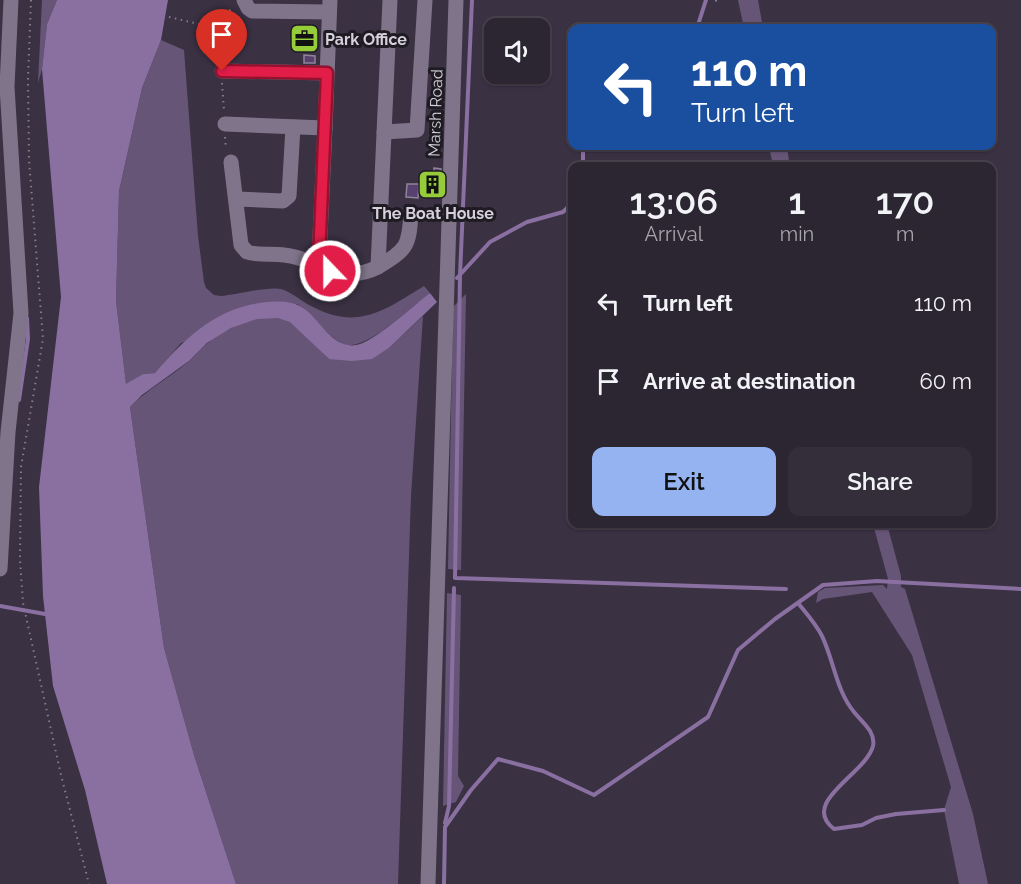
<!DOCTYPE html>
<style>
:root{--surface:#2c2532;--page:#342d3a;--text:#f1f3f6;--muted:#a6a5ac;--line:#48424d;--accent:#95b2f1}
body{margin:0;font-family:Raleway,sans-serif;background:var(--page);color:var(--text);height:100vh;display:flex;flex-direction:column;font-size:22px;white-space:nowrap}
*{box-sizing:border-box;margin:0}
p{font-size:20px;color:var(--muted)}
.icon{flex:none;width:33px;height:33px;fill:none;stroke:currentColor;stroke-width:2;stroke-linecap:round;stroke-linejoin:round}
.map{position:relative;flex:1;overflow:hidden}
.details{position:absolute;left:568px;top:162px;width:428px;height:366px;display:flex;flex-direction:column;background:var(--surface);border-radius:12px;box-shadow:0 2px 4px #0004,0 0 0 2px var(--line)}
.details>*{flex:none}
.banner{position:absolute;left:568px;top:24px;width:428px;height:126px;border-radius:12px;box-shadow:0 2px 4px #0004,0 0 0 2px var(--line);background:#1a4fa0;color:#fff;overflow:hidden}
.tools{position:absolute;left:484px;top:18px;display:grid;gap:12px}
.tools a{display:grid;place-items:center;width:66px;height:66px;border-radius:12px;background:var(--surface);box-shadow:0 2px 4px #0004,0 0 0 2px var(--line);font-size:30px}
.pin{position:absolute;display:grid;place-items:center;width:51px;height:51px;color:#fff;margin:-62px -26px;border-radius:50% 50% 50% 0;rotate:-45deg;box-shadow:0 0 6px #0007}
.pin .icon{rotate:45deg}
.me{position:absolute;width:66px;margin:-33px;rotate:338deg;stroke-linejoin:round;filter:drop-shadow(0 0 4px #0008)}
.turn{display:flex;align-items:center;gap:21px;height:126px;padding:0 24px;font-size:27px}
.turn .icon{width:78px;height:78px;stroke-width:2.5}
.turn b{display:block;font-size:42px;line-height:51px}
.eta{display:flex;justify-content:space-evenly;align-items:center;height:102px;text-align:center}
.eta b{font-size:36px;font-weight:600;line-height:42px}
.cta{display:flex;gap:12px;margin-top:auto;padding:12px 24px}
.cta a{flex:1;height:69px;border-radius:12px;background:var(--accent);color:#111;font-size:24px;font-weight:600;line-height:69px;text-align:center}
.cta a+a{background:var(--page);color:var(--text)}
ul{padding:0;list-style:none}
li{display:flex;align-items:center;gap:18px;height:78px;padding:0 24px}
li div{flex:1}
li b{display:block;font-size:22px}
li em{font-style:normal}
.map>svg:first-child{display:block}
</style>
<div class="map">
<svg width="1021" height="884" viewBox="0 0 1021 884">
<rect width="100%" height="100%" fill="#3a3143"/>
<g fill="#675578">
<path d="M 42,0 L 57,0 L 47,24 L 42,69 L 38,83 Z"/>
<path d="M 738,0 L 758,0 L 763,28 L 744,28 Z"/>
<path d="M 161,40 L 184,50 L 198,236 L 204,282 L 206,288 L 214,295 L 221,296 C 235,295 269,286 281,289 C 292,292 302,302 313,307 C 359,331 386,309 424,286 L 430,293 C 414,305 363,354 343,344 C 325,335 314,315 297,304 L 181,343 L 155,373 L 143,374 L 126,385 L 116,301 L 119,191 L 142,88 Z"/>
<path d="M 769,146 L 787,146 L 789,161 L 785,161 L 787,166 L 773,166 Z"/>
<path d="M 466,294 L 461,570 L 448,569 L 453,307 Z"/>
<path d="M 423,316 L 411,496 L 398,884 L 236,884 L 194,755 L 164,648 L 130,407 C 148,389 169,378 188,362 C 195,356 201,348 208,343 C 228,327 263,309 289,321 C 301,327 318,349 329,359 L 390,347 Z"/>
<path d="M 873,524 L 887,524 L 901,576 L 901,587 L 905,589 L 973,814 L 988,884 L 959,884 L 944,810 L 951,787 L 912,655 L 872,592 L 823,599 L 816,603 L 818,592 L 825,588 L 883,585 L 887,589 L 888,579 Z"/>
<path d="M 447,593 L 461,595 L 458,776 L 464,786 L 456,802 L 443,806 Z"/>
</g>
<path fill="#8a70a1" d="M 57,0 L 168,0 L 161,40 L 142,88 L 119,191 L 116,301 L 126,384 L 143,374 L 155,373 C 186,337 217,307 267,302 C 282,301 294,301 306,310 C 321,322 334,349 356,345 C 373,343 414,305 430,293 L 437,302 L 390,347 L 372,359 L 352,361 L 329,359 L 290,322 L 278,318 L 257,319 L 231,328 L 207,343 L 189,361 L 142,395 L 130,407 L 164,648 L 194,755 L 236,884 L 107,884 L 85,790 L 53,686 L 43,596 L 39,487 L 61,297 L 42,69 L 47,24 Z"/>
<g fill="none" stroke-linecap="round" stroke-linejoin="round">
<g stroke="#8a70a1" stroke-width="4">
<path d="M 472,0 L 460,275 L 455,578 L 786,589"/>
<path d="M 697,28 L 706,0"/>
<path d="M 583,146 L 583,166"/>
<path d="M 457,278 L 490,242 L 527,222 L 563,212 L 573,202"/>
<path d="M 19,400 L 28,339 L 27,318"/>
<path d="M 798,603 C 806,613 816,624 822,636 C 834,661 836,690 854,712 C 862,722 876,732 873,746 C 866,774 799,802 834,829 L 862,825 L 876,818 L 896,814 L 944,810"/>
<path d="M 0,606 L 45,614"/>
<path d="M 445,823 L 449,806 L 454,588"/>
<path d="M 444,884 L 445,827 L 471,790 L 498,759 L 543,771 L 594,795 L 708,717 L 738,650 L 775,619 L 823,585 L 877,581 L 1021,589"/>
</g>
</g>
<g fill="#59416f" stroke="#8f8499" stroke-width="1.5">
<path d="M 301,29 L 314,43 L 307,49 L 294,35 Z"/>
<path d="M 304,55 L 315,56 L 315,63 L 304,63 Z"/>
<path d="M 434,168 L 441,169 L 440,193 L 423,193 L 424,177 L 434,178 Z"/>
<path d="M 407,184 L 419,184 L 418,198 L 406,197 Z"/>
</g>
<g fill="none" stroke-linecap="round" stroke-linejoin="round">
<g stroke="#857e8d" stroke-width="2" stroke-dasharray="1.5 4.5" stroke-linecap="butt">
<path d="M 31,0 L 28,78 L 29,160 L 43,339 L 21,467 L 20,560 L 23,603 L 61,775 L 89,884"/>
<path d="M 716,0 L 716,2"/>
<path d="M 169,17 L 224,30 L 228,10 L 234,10"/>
<path d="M 222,83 L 224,110"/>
<path d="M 225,137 L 226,149"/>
</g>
<g stroke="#7f748a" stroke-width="15">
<path d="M 244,0 L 248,8 L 252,11 L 329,12"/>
<path d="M 222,71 L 327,73"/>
<path d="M 225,124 L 325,128 L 319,258 L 324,267"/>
<path d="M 325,128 L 330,0"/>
<path d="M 384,132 L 417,130 L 425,0"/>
<path d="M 231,162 L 241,245 L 247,252 C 258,256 272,253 284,255 C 321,259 340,286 378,267 L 390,0"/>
<path d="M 236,199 L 283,201 L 289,196 L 293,127"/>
<path d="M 378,267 C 407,249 409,247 411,213"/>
<path d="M 0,569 L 8,432 L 21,313 L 7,87 L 11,0"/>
<path d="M 428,884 L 456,0"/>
</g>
</g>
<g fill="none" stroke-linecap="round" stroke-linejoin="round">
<defs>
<path id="route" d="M 222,71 L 327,73 L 319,258 L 324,267 L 330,271"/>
</defs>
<use href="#route" stroke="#92132f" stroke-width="15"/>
<use href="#route" stroke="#e11d48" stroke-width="10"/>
</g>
<defs>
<symbol id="office-square" viewBox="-11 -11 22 22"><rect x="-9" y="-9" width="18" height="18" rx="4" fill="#96cc3a" stroke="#1f1b23"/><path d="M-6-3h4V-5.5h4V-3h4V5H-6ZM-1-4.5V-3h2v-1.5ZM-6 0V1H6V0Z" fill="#111"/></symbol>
<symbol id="building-square" viewBox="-11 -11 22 22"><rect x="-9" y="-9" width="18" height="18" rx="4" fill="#96cc3a" stroke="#1f1b23"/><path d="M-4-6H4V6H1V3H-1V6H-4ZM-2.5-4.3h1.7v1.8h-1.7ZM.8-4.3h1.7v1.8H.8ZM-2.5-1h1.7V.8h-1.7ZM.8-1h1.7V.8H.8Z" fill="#111"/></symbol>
</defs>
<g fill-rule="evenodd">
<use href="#office-square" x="288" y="22" width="33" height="33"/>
<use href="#building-square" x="416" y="168" width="33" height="33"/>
</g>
<g text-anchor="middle" stroke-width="6" stroke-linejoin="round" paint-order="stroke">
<g font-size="16" font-weight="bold" fill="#d5d0db" stroke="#1f1b23" text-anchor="start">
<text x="325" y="45">Park Office</text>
<text x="433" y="219" text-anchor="middle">The Boat House</text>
</g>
<g font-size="16" fill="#d5d0db" stroke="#1f1b23">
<text transform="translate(435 113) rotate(-88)" y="6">Marsh Road</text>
</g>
</g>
</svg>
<div class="tools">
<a><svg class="icon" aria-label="sound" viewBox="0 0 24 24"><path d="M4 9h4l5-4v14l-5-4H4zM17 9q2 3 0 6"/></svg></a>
</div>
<div class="pin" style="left:222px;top:71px;background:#d93025"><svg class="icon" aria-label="arrive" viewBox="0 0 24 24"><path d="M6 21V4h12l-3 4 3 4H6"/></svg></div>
<svg class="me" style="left:330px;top:271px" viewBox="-20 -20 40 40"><circle r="17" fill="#e11d48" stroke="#fff" stroke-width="3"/><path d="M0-11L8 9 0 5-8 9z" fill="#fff"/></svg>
<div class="banner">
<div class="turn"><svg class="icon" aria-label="left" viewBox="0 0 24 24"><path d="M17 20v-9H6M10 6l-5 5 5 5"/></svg><div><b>110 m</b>Turn left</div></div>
</div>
<section class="details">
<div class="eta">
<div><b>13:06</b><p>Arrival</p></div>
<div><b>1</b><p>min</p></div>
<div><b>170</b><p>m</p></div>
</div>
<ul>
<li><svg class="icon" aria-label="left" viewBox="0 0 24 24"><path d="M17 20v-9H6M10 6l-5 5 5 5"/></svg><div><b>Turn left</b></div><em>110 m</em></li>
<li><svg class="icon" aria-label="arrive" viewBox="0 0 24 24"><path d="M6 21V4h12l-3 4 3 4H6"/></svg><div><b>Arrive at destination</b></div><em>60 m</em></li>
</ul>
<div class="cta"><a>Exit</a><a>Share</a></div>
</section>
</div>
